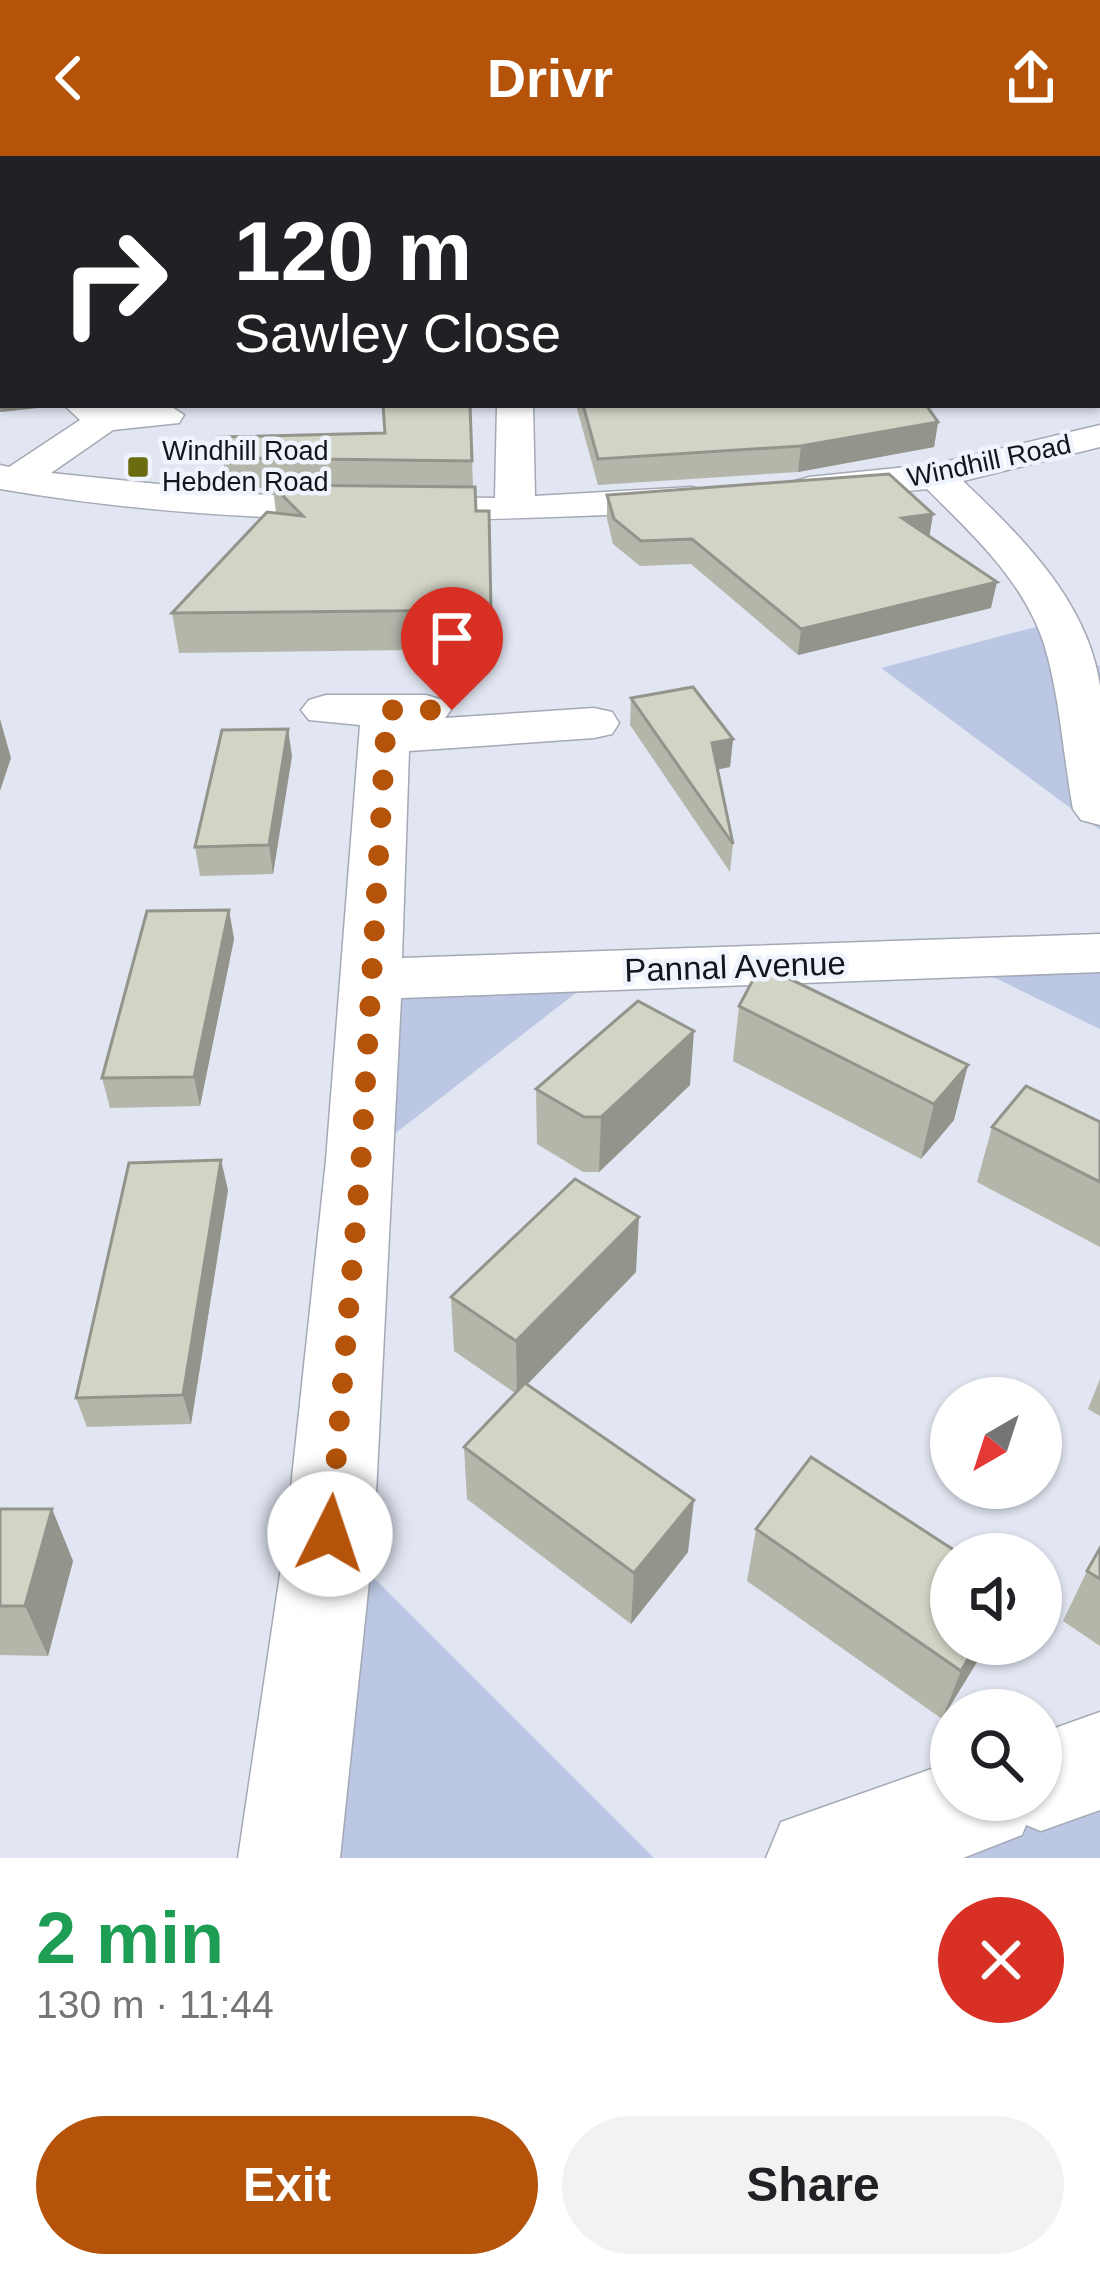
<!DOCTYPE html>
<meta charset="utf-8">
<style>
:root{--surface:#fff;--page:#f2f2f2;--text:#202124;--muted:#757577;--accent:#b45309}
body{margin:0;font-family:Helvetica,sans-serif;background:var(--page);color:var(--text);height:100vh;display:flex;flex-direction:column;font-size:45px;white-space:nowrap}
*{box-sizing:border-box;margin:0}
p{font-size:39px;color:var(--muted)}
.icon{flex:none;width:66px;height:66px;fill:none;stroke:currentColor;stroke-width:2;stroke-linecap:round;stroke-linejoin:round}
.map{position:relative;height:1702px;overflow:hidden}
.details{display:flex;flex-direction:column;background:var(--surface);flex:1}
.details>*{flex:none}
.banner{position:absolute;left:0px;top:0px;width:1101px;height:252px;box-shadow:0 3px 9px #0004;background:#202124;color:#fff;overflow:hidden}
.needle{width:78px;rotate:219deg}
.buttons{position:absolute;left:930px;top:1221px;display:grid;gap:24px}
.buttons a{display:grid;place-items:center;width:132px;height:132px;border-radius:50%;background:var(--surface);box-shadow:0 3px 9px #0004;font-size:60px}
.pin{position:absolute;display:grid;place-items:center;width:102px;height:102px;color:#fff;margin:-123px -51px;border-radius:50% 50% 50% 0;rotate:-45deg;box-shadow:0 0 12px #0007}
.pin .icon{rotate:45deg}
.me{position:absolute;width:132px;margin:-66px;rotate:4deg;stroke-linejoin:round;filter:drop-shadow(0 0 9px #0008)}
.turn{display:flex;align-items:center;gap:42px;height:252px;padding:0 36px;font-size:54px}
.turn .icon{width:156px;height:156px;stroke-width:2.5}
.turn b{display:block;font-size:84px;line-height:102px}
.round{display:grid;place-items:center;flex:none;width:126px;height:126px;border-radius:63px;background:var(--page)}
.headline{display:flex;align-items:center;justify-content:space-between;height:204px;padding:0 36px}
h1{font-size:72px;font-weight:600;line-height:90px;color:#1e9e55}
.cta{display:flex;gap:24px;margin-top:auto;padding:24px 36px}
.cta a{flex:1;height:138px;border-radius:72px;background:var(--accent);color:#fff;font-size:48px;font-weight:600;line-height:138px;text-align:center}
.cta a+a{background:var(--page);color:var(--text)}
header{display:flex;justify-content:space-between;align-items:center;height:156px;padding:0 36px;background:var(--accent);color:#fff;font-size:54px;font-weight:600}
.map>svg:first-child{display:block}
</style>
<header><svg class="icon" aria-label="back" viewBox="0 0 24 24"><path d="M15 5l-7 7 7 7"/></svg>Drivr<svg class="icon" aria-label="share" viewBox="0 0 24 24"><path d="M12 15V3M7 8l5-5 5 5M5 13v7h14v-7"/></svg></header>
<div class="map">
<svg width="1100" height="1702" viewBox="0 0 1100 1702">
<rect width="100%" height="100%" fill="#e1e6f2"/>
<g fill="#bbc7e3">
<path d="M 1058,465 L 1067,488 L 1100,511 L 1100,674 L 881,512 Z"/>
<path d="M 1100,797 L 1100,873 L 954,802 Z"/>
<path d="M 604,815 L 361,1004 L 370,823 Z"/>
<path d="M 330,1378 L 654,1702 L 289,1702 Z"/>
<path d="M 1100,1605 L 1100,1702 L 817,1702 L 1041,1644 Z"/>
</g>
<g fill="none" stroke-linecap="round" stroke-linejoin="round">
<defs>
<g id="minor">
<path d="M 443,0 L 482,0 L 484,3 L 445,3 Z"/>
<path d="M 64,249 L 169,249 L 184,259 L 179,267 L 113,274 L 51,317 L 266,339 L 495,342 L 497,249 L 533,249 L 535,340 L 692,331 L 706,335 L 712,343 L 706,351 L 692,355 C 457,367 233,373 0,333 L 0,309 L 9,311 L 80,264 Z"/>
<path d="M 1100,269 L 1100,291 L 963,325 C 1022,381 1088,446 1100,530 C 1100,575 1100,624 1100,669 L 1081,664 L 1073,653 C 1063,599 1060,540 1044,488 C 1024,425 971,377 927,333 L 809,345 L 795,341 L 789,333 L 795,325 L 809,321 L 936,308 Z"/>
<path d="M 326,539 L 426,539 L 443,544 L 451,554 L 445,562 L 594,552 L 612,556 L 619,567 L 612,578 L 594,582 L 409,595 L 402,802 L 1100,778 L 1100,816 L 401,842 L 374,1378 L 340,1702 L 238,1702 L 286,1378 L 326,1004 L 360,569 L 309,564 L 301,554 L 309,544 Z"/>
<path d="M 1100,1556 L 1100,1654 L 1041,1675 L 1026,1669 L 1022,1679 L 963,1702 L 766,1702 L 781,1666 L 951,1606 L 951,1644 L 1041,1644 L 1041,1577 Z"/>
</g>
</defs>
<use href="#minor" stroke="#a4a9b5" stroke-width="3"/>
<use href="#minor" fill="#fff" fill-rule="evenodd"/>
</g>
<g fill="#b5b6aa">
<path d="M 0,0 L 371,0 L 367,3 L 3,3 L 3,249 L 41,249 L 37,252 L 0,256 Z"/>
<path d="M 470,249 L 473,331 L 476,355 L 489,355 L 492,493 L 179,497 L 172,457 L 276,357 L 273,332 L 245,332 L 224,310 L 220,281 L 385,277 Z"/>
<path d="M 576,249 L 926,249 L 938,266 L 934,291 L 798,316 L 598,329 Z"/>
<path d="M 607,339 L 933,358 L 929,380 L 991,452 L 798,499 L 691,408 L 640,410 L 613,388 L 607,363 Z"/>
<path d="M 631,542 L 733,583 L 730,611 L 718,613 L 733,688 L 730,716 L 630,569 Z"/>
<path d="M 292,600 L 273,718 L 200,720 L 195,691 Z"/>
<path d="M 229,754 L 234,783 L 200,950 L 110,952 L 102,922 Z"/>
<path d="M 761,809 L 954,964 L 921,1003 L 733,905 L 739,850 Z"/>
<path d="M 690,929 L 599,1016 L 583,1016 L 537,988 L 536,933 Z"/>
<path d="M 1100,966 L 1100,1091 L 977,1026 L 992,971 Z"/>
<path d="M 228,1034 L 191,1268 L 87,1271 L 76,1242 Z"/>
<path d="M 636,1116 L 527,1228 L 688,1396 L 631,1468 L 467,1343 L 464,1291 L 515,1237 L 454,1195 L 451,1141 Z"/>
<path d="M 1100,1223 L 1100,1260 L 1088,1253 Z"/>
<path d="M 0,1353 L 52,1353 L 73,1405 L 48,1500 L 0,1499 Z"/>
<path d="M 756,1373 L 988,1488 L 942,1563 L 747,1425 Z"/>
<path d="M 1100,1392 L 1100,1490 L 1063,1465 L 1087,1415 Z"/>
</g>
<g fill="#93948b">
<path d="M 340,0 L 371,0 L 367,3 L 336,3 Z"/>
<path d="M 0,228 L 3,228 L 3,249 L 41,249 L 37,252 L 0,256 Z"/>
<path d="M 938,266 L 934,291 L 798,316 L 801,290 Z"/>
<path d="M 933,358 L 929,383 L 902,362 Z"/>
<path d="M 997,426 L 991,452 L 798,499 L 801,473 Z"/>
<path d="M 0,563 L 11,602 L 0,635 Z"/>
<path d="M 288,573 L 292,600 L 273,718 L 269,689 Z"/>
<path d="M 733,583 L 730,611 L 710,615 L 712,587 Z"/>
<path d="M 229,754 L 234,783 L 200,950 L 194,921 Z"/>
<path d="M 694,875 L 690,929 L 599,1016 L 601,961 Z"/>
<path d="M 968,909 L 954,964 L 921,1003 L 934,948 Z"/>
<path d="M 221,1004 L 228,1034 L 191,1268 L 183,1239 Z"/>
<path d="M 639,1061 L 636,1116 L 517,1239 L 516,1185 Z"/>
<path d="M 694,1344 L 688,1396 L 631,1468 L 634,1417 Z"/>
<path d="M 52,1353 L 73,1405 L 48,1500 L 25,1450 Z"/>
<path d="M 977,1488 L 988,1488 L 942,1563 L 961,1515 Z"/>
</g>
<g fill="#d2d4c6" stroke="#93948b" stroke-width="3">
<path d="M 0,0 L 340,0 L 336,3 L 3,3 L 3,228 L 0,228 L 0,88 L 2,88 L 2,71 L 0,69 L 0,25 L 3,25 L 3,10 L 0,7 Z"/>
<path d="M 497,0 L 1012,0 L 1032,3 L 498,3 Z"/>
<path d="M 1038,0 L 1100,0 L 1100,74 L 1098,75 L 1100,121 L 1098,121 L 1098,3 L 1038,3 Z"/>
<path d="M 383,249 L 470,249 L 472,305 L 241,302 L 220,281 L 385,277 Z"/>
<path d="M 583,249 L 926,249 L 938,266 L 801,290 L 598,303 Z"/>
<path d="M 889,318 L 933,358 L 902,362 L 997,426 L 801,473 L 692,383 L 641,385 L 614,363 L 607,339 Z"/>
<path d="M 272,329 L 475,331 L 476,355 L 489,355 L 491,454 L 172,457 L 267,356 L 303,360 Z"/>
<path d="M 693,531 L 733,583 L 712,587 L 733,688 L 631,542 Z"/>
<path d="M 288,573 L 269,689 L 195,691 L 222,574 Z"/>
<path d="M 229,754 L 194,921 L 102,922 L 147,755 Z"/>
<path d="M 761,809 L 968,909 L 934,948 L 739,850 Z"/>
<path d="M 638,845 L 694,875 L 601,961 L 584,961 L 536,933 Z"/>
<path d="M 1026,930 L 1100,966 L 1100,1026 L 992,971 Z"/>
<path d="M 221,1004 L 183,1239 L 76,1242 L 129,1007 Z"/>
<path d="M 575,1023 L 639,1061 L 516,1185 L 451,1141 Z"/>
<path d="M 525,1227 L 694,1344 L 634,1417 L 464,1291 Z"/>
<path d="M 811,1301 L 960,1398 L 951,1398 L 951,1488 L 977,1488 L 961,1515 L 756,1373 Z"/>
<path d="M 0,1353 L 52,1353 L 25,1450 L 0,1450 Z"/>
<path d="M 1100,1392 L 1100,1423 L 1087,1415 Z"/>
</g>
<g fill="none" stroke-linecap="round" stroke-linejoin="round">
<path stroke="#b45309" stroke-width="21" stroke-dasharray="0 37.8" d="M 330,1378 L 361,1004 L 387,554 L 452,554"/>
</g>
<rect fill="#6a6d0f" stroke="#eff3fd" stroke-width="4.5" x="126" y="299" width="24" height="24" rx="6"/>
<g text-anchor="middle" stroke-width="9" stroke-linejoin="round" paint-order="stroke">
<g font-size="27" fill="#14151a" stroke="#eff3fd" text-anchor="start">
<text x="162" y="304">Windhill Road<tspan x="162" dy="31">Hebden Road</tspan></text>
</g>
<g font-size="27" fill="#14151a" stroke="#eff3fd">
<text transform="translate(989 305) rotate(-12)" y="9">Windhill Road</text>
</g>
<g font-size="33" fill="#14151a" stroke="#eff3fd">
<text transform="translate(735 810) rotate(-2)" y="12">Pannal Avenue</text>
</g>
</g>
</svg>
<div class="buttons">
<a><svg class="needle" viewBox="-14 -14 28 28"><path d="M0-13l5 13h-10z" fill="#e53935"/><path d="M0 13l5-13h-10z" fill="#757577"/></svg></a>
<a><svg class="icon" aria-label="sound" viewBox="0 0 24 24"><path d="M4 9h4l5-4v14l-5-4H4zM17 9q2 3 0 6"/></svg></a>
<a><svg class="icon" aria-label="search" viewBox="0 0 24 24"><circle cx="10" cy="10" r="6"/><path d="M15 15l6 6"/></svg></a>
</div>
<div class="pin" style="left:452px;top:554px;background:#d93025"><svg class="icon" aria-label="arrive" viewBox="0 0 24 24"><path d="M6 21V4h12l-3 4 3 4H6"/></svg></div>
<svg class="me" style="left:330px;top:1378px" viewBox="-20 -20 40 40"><circle r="19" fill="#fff"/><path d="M0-13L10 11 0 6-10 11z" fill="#b45309"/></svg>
<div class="banner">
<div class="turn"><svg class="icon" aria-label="right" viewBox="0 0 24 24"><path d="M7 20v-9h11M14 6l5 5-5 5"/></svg><div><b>120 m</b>Sawley Close</div></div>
</div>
</div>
<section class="details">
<div class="headline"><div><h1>2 min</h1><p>130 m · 11:44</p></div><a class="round" style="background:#d93025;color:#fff"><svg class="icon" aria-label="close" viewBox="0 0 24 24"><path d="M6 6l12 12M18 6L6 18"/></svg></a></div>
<div class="cta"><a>Exit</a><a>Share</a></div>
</section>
